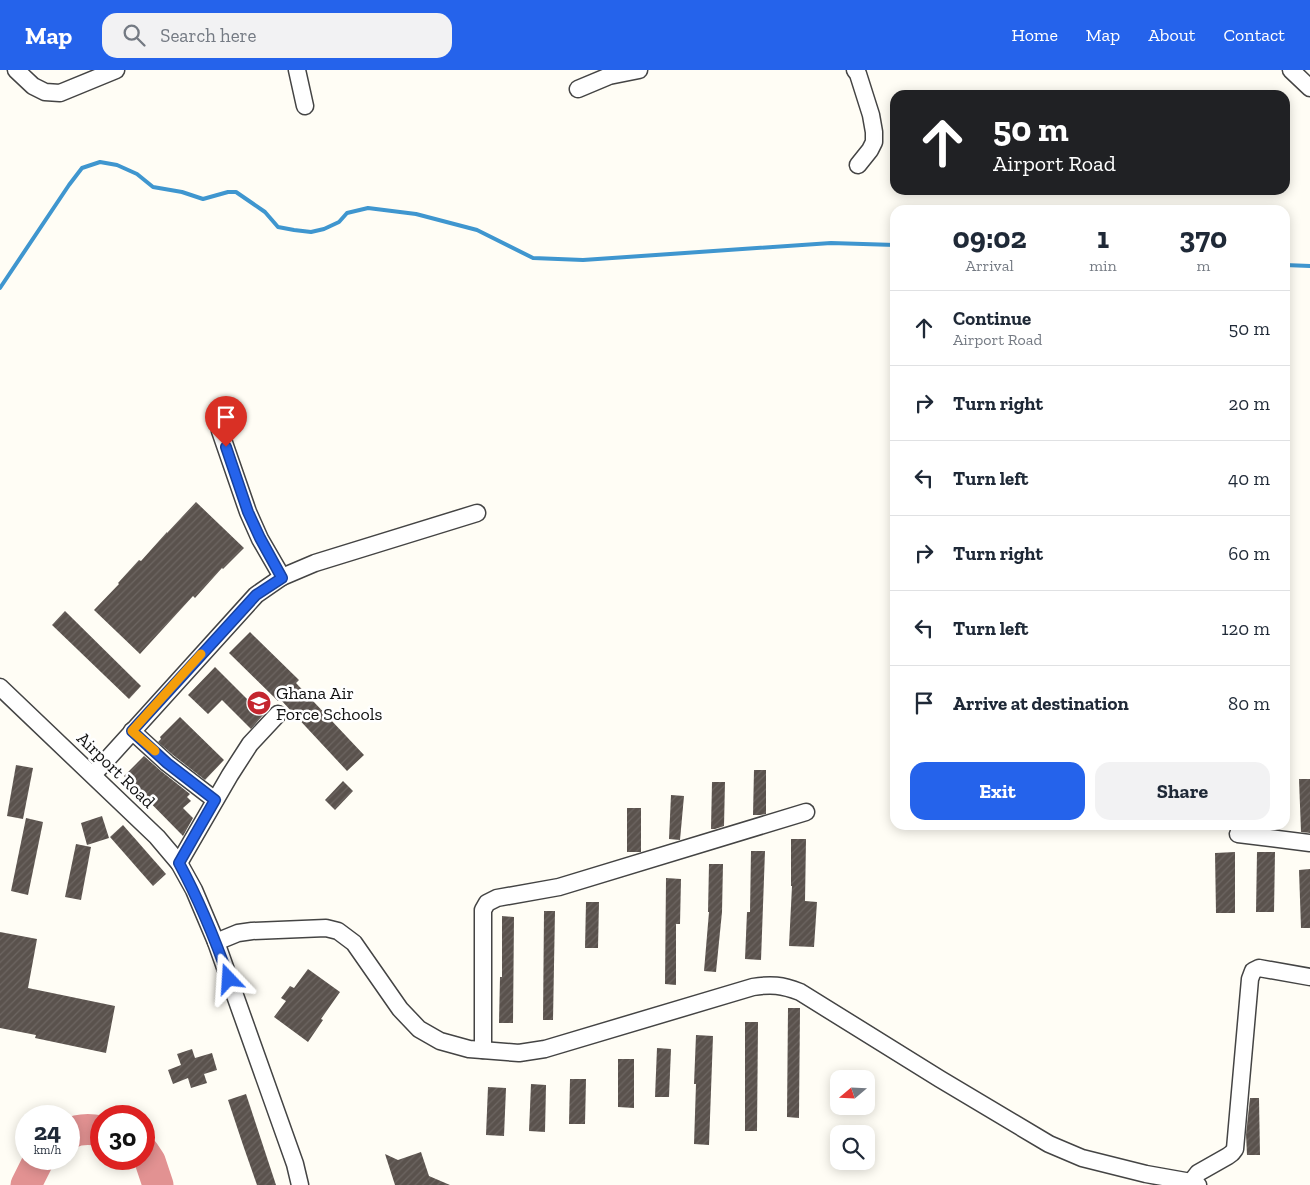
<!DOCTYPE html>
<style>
:root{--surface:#fff;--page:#f2f2f3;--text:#1f2937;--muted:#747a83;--line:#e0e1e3;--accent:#2563eb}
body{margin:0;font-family:"Zilla Slab",serif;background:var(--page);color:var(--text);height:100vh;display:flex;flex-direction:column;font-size:19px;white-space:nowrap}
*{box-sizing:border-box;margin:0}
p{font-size:16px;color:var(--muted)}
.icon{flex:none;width:28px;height:28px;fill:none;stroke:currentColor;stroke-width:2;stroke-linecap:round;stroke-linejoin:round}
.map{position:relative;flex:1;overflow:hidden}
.drawer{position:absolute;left:890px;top:135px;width:400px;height:625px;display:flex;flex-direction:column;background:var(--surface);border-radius:15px;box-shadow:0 2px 12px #0003}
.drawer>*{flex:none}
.top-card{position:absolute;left:890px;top:20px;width:400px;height:105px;border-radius:15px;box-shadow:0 2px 12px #0003;background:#202124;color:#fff;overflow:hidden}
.needle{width:32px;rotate:251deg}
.fabs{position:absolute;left:830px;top:1000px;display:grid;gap:10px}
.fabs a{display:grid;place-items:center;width:45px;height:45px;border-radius:10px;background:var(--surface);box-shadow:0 2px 12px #0003;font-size:25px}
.speed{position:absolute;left:15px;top:1035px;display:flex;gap:10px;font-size:25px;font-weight:700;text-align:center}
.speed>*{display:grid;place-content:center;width:65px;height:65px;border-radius:50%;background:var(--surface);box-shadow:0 2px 12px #0003;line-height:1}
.speed small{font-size:12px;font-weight:400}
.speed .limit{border:8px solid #d22;background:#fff;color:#111}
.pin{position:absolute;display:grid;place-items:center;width:42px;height:42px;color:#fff;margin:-51px -21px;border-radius:50% 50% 50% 0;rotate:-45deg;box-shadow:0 0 5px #0007}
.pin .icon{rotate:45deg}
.me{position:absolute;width:55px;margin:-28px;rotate:340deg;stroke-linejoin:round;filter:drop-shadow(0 0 4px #0008)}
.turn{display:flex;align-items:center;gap:18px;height:105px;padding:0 20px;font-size:22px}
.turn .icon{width:65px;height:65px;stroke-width:2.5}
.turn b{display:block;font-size:35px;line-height:42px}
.eta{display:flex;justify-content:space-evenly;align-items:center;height:85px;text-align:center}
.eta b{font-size:30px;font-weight:800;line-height:35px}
.cta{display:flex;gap:10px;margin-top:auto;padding:10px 20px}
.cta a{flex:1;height:58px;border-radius:15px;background:var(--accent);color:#fff;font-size:20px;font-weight:800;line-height:58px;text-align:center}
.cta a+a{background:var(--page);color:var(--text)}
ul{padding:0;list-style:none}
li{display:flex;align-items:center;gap:15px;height:75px;padding:0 20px;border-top:1px solid var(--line)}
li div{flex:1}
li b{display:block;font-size:19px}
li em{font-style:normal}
header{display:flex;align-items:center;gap:30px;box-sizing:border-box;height:70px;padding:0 25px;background:var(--accent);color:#fff}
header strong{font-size:24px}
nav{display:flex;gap:28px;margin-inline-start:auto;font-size:18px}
.search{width:350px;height:45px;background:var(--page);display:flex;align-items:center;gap:12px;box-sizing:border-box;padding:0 18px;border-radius:15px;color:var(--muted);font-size:19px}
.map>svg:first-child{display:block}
</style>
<header>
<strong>Map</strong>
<div class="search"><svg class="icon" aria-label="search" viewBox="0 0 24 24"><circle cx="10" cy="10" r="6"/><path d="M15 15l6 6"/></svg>Search here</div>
<nav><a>Home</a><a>Map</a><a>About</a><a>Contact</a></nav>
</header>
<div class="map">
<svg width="1310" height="1115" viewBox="0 0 1310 1115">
<defs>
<pattern id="building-hatch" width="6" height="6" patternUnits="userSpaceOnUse" patternTransform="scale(1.25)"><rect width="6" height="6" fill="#5a524d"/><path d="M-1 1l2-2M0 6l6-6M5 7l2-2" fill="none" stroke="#6d6662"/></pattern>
</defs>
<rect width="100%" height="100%" fill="#fffdf5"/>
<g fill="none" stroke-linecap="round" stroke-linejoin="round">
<g stroke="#3f96cf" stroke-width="4">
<path d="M 1285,195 L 1310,196"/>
<path d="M 0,218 L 69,115 L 82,98 L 100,92 L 117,95 L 137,104 L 153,117 L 182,122 L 203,129 L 228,122 L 236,122 L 265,142 L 278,157 L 294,160 L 311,162 L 324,159 L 339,152 L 347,143 L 368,138 L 416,144 L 477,160 L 533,188 L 583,190 L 831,173 L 895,175"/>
</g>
<g stroke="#e29292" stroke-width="31">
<path d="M 69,1064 C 78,1059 91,1059 101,1061"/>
<path d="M 144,1082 L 150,1091 L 158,1115"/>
<path d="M 26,1115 L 39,1089"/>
</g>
</g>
<g fill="url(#building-hatch)">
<path d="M 196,432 L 244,478 L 223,499 L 222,498 L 195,528 L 193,526 L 140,584 L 94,540 L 119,514 L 118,513 L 139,490 L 141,491 L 167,462 L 167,463 Z"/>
<path d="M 65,541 L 141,616 L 129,629 L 52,555 Z"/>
<path d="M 250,562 L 299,610 L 296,613 L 364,685 L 347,701 L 280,629 L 278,631 L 229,583 Z"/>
<path d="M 215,597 L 263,645 L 251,659 L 222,630 L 208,644 L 188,625 Z"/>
<path d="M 180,647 L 224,690 L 205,710 L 173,685 L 158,672 L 161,669 L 160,667 Z"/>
<path d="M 144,686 L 161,701 L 190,724 L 187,727 L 191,731 L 183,738 L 193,748 L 183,766 L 124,706 Z"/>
<path d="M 16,695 L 33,698 L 23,749 L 7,746 Z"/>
<path d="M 754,700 L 766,700 L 766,744 L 760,745 L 753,745 Z"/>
<path d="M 1299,709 L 1310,709 L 1310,763 L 1301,762 Z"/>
<path d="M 343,711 L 353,721 L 335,740 L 325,730 Z"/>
<path d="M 712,712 L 725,712 L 724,756 L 715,759 L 711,759 Z"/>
<path d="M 671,725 L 684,726 L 680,770 L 669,769 Z"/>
<rect x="627" y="738" width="14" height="44"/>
<path d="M 102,746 L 109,768 L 87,775 L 81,753 Z"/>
<path d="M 26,748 L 43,752 L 28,825 L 11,821 Z"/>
<path d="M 123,755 L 166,804 L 153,816 L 110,767 Z"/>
<path d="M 791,769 L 806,769 L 805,831 L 817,832 L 814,877 L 789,876 L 792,816 L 791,816 Z"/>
<path d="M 76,774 L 91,777 L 81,830 L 65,827 Z"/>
<path d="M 751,781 L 765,781 L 761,890 L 745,889 L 747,842 L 750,842 Z"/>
<path d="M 1235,782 L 1235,843 L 1216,843 L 1215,783 Z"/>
<path d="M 1257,782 L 1275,782 L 1274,842 L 1256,842 Z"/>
<path d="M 709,794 L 723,794 L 722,842 L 716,902 L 704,901 L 709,842 L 708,842 Z"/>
<path d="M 1310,799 L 1310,858 L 1301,858 L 1299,800 Z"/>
<path d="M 666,808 L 681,809 L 680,854 L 676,854 L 676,915 L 665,914 Z"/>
<path d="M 586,832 L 599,832 L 598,878 L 585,878 Z"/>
<path d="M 544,841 L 555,841 L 553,950 L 543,950 Z"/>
<path d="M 502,846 L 514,847 L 513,953 L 499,953 L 500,907 L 502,907 Z"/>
<path d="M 0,862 L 37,869 L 28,918 L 115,936 L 106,983 L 35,968 L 36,965 L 0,958 Z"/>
<path d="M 308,899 L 340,922 L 321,949 L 323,950 L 308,972 L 274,947 L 286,931 L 281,928 L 290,916 L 294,918 Z"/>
<path d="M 788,938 L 800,938 L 799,1048 L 787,1047 Z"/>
<path d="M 745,952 L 758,952 L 757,1061 L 745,1061 Z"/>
<path d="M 696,965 L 713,966 L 709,1075 L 694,1074 L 696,1014 L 694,1014 Z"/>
<path d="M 657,978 L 671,979 L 669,1027 L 655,1027 Z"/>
<path d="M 192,979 L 195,988 L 212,983 L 217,1000 L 204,1004 L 207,1013 L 191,1018 L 188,1008 L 173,1014 L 168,1000 L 181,995 L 177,984 Z"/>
<path d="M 618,989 L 634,989 L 634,1038 L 618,1037 Z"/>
<path d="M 570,1009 L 586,1009 L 585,1054 L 569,1054 Z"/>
<path d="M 531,1014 L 546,1015 L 545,1062 L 529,1061 Z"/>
<path d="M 488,1017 L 506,1018 L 504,1066 L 486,1065 Z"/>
<path d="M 246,1024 L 276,1115 L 257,1115 L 243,1075 L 228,1030 Z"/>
<path d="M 1250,1028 L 1259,1028 L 1260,1085 L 1247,1085 L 1246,1064 Z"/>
<path d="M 421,1082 L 429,1106 L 450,1115 L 395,1115 L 385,1084 L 398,1090 Z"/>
</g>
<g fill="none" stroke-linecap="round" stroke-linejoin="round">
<defs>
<g id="minor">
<path d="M 16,0 L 33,16 L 45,22 L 60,23 L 116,0"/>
<path d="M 297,0 L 305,36"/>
<path d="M 855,0 L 858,4 L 871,45 L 874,62 L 874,72 L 870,80 L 858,95"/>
<path d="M 1291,0 L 1310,18"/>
<path d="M 578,19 L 609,6 L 639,0"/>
<path d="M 220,361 L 248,442 L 260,469 L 282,507"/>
<path d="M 0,617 L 157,767 L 179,793 L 194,820 L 216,872 L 295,1094 L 300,1115"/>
<path d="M 132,661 L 167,693 L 215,730"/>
<path d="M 93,705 L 256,525 L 282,507 L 315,493 L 477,443"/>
<path d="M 1238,764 L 1310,773"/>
<path d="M 179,793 L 230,705 L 250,674 L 278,644"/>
<path d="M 216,872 L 238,863 L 252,861 L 326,858 L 338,861 L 354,873 L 400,939 L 419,959 L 440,971 L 469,979 L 519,983 L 545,979 L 753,917 C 771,914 782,915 800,922 L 940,1009 L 1049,1074 L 1082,1088 L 1146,1104 L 1191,1112 L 1198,1115"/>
<path d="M 483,980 L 483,840 L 487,833 L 497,828 L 559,817 L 806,742"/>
<path d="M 1191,1112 L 1198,1103 L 1228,1086 L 1232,1083 L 1235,1079 L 1250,909 L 1253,901 L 1259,898 L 1310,907"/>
</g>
</defs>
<use href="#minor" stroke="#444" stroke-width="19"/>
<use href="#minor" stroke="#fff" stroke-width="16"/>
</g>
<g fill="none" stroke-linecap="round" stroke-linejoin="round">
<defs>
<path id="route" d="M 226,377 L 248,442 L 260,468 L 282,508 L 256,525 L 132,661 L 167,693 L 215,730 L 179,793 C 199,830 215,869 229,909"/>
</defs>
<use href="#route" stroke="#184099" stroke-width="12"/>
<use href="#route" stroke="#2563eb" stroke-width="9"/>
<path stroke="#f59e0b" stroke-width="9" d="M 155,681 L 132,661 L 201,584"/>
</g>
<defs>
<symbol id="school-disc" viewBox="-11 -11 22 22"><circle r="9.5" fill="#c4262e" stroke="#fff"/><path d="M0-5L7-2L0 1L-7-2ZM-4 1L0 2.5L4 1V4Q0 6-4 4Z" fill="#fff"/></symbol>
</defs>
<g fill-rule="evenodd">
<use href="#school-disc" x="245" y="619" width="28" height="28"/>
</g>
<g text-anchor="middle" stroke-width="5" stroke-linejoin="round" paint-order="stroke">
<g font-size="18" fill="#111" stroke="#fff" text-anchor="start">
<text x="276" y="629">Ghana Air<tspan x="276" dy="21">Force Schools</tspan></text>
</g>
<g font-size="18" fill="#111" stroke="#fff">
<text transform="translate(116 700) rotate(44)" y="6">Airport Road</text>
</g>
</g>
</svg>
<div class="fabs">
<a><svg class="needle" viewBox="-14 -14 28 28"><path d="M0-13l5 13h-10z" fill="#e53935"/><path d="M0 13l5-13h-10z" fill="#747a83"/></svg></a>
<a><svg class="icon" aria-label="search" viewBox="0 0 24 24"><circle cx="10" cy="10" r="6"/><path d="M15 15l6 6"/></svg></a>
</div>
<div class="speed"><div>24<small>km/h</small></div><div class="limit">30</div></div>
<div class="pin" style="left:226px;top:377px;background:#d93025"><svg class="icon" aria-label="arrive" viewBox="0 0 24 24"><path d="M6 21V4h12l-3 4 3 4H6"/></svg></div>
<svg class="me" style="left:229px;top:909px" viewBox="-20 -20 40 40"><path d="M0-17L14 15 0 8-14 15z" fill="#2563eb" stroke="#fff" stroke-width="4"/></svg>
<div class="top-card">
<div class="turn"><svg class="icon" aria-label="ahead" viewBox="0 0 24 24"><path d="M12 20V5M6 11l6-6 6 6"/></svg><div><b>50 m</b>Airport Road</div></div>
</div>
<section class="drawer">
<div class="eta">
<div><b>09:02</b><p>Arrival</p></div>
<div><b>1</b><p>min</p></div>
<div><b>370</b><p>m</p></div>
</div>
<ul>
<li><svg class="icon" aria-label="ahead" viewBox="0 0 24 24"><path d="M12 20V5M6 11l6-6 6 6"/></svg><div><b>Continue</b><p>Airport Road</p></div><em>50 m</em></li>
<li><svg class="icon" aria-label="right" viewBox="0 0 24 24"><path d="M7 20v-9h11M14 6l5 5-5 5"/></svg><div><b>Turn right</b></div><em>20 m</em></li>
<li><svg class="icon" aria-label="left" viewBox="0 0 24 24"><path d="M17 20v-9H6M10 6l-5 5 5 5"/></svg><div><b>Turn left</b></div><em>40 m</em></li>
<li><svg class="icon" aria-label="right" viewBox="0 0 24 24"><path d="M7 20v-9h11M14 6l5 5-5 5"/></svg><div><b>Turn right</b></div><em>60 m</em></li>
<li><svg class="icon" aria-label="left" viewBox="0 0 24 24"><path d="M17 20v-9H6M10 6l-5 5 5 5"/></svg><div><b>Turn left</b></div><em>120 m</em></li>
<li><svg class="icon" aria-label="arrive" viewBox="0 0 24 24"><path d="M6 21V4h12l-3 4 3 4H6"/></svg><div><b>Arrive at destination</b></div><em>80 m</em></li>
</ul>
<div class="cta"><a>Exit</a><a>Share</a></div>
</section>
</div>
